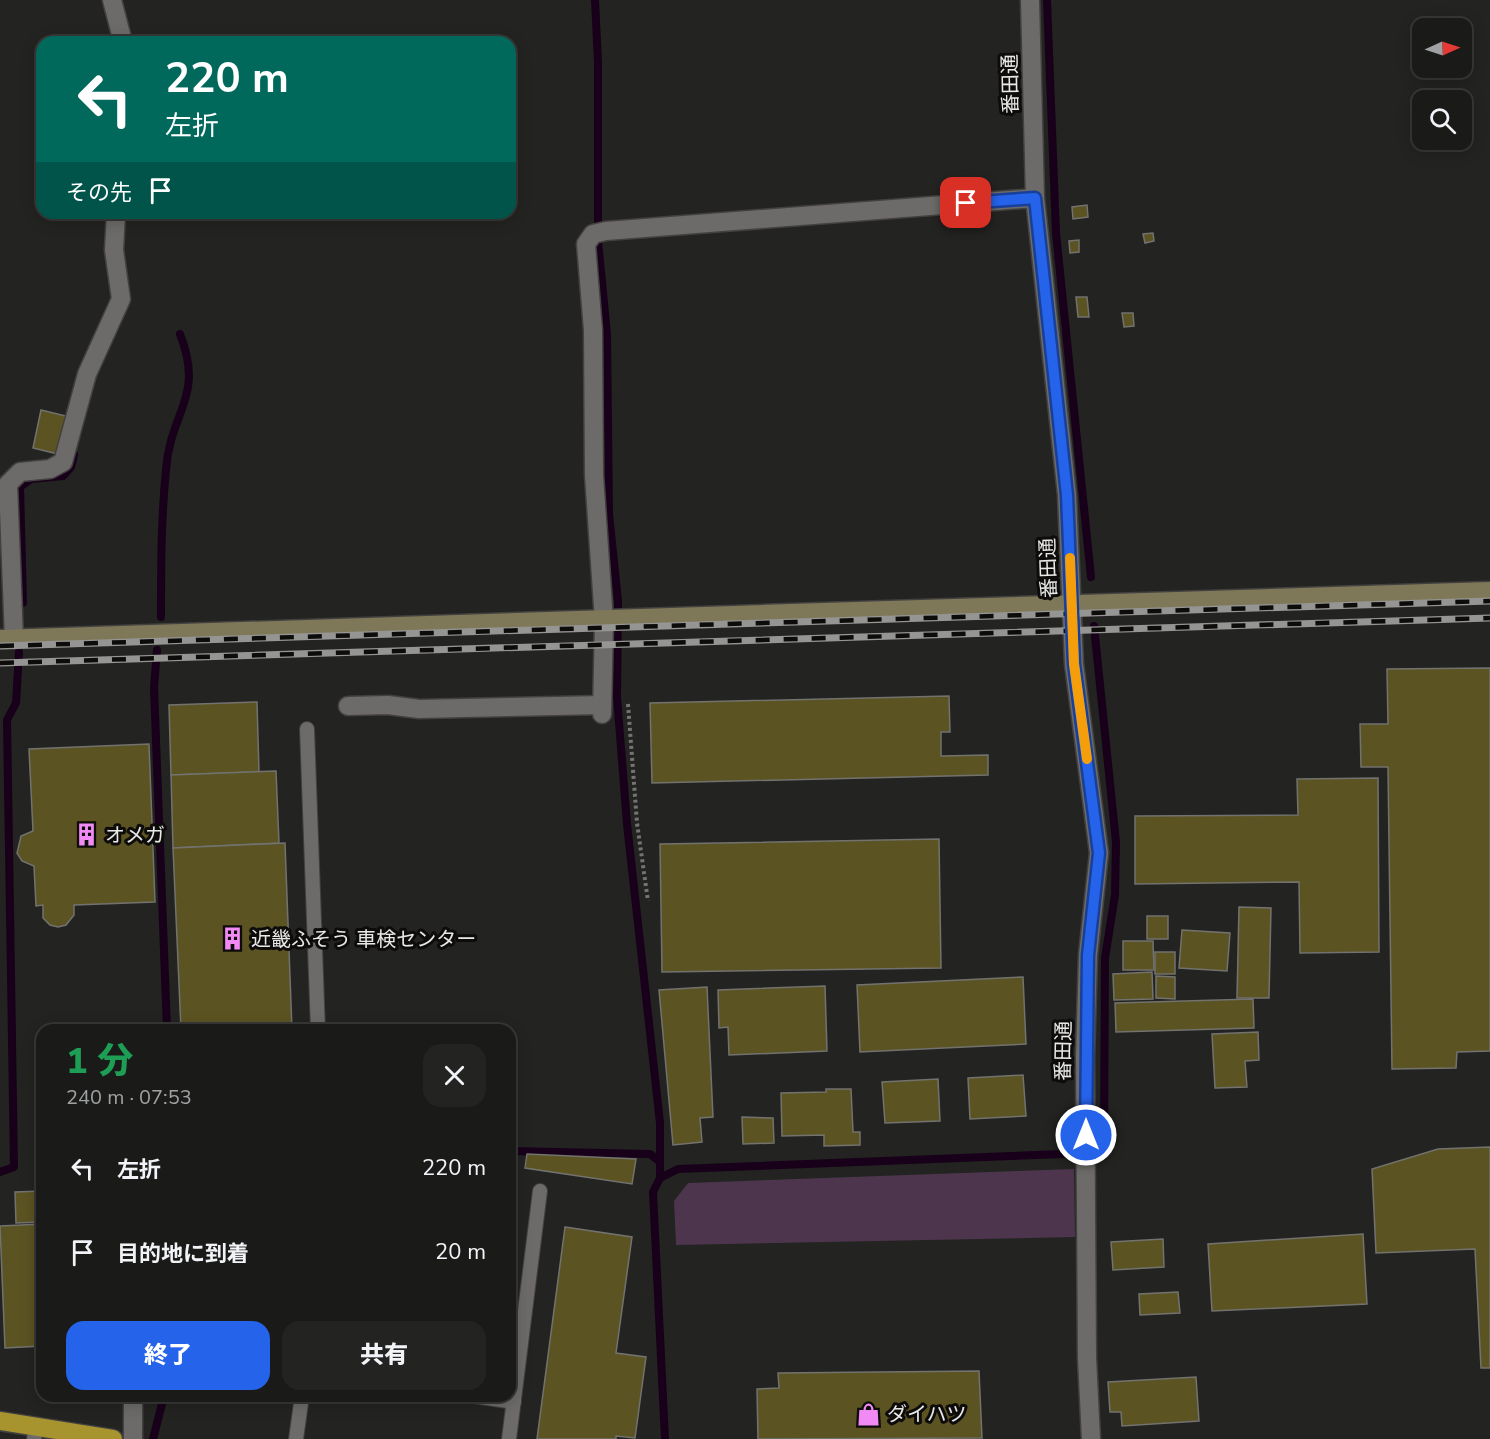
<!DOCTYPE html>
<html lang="ja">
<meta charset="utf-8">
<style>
:root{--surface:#1a1a19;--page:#232322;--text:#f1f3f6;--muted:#9fa1a2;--line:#383838;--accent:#2563eb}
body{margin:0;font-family:"Nunito Sans","Noto Sans JP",sans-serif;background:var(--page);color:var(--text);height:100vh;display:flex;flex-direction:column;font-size:22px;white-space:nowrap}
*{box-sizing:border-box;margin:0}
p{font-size:20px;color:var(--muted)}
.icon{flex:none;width:33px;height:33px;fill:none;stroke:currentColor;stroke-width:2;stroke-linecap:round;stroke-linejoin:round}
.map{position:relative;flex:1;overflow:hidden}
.sheet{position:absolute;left:36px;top:1024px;width:480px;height:378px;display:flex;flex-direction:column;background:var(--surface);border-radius:18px;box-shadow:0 3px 15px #0003,0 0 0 2px var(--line)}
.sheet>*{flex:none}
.top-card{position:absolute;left:36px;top:36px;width:480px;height:183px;border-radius:18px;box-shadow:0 3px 15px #0003,0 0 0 2px var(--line);background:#00695c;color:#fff;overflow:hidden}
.needle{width:39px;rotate:87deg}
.controls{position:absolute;left:1412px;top:18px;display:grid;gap:12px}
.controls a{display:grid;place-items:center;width:60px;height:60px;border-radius:12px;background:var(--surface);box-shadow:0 3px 15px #0003,0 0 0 2px var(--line);font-size:30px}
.pin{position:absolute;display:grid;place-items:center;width:51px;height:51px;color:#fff;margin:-26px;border-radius:12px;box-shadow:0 3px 9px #0006}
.me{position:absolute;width:66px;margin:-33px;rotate:0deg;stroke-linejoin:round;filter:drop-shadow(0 0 4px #0008)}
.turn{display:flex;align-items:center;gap:21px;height:126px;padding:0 30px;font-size:27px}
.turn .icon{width:78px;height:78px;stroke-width:2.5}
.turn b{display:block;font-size:42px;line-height:51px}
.then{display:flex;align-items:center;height:57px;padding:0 30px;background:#0003;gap:12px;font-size:22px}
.round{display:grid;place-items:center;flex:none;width:63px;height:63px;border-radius:18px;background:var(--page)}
.summary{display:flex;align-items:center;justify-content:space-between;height:102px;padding:0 30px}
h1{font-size:36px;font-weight:800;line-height:45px;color:#1e9e55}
.button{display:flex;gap:12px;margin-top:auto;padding:12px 30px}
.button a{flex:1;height:69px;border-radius:18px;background:var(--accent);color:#fff;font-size:24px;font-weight:800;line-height:69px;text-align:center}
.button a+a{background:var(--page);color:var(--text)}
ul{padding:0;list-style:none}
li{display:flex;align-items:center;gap:18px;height:84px;padding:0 30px}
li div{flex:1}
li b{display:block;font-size:22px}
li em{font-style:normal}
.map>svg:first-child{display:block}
</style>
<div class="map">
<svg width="1490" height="1439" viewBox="0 0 1490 1439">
<rect width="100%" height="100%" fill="#232321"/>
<path fill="#4d364d" d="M 1074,1169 L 1075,1237 L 676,1245 L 674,1201 L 688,1183 Z"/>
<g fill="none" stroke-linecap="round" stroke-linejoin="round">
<g stroke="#18001a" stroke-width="8">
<path d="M 595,0 L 598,62 L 598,241 L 607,334 L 609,514 L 618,601 L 617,697 L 627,824 L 660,1123 L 660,1178"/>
<path d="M 1047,0 L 1056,233 L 1091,577"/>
<path d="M 23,603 L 20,487 L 31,479 L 63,476 L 71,467 L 74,455"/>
<path d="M 161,617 C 161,568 161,519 166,470 C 170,411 205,398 180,334"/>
<path d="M 157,650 L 154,687 L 167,1030"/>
<path d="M 510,1151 L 650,1154 L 659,1161"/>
<path d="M 0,1172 L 14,1167 L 7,720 L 16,703 L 19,652"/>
<path d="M 153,1439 L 164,1396"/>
<path d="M 665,1439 L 653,1192 L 660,1178 L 678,1169 L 1063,1154 L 1104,1144 L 1105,958 L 1115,895 L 1116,842 L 1094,626"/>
</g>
</g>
<g fill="#5c5322" stroke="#72726f" stroke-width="1.5">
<path d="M 1087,205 L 1088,217 L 1073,219 L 1072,207 Z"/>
<path d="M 1153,233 L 1154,241 L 1145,243 L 1143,234 Z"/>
<path d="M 1079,240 L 1079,252 L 1070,253 L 1069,241 Z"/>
<path d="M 1076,297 L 1087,297 L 1089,317 L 1078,317 Z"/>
<path d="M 1122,313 L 1133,313 L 1134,326 L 1124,327 Z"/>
<path d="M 41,410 L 66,416 L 58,454 L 33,448 Z"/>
<path d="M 1490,668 L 1490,1051 L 1457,1052 L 1456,1068 L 1392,1069 L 1388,767 L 1361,767 L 1360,724 L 1388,724 L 1387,669 Z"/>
<path d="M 949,696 L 950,732 L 941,732 L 941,756 L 988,755 L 988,775 L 652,783 L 650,703 Z"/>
<path d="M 257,702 L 259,772 L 171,775 L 169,705 Z"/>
<path d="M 149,744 L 155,902 L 74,905 L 74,915 L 66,925 L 58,927 L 50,925 L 43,918 L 43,905 L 36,906 L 34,866 L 22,861 L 17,853 L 21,836 L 33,831 L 29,749 Z"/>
<path d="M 276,771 L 279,843 L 173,848 L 171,775 Z"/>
<path d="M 1378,778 L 1379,952 L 1300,953 L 1299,882 L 1135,884 L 1135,816 L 1298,815 L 1297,779 Z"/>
<path d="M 939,839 L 941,968 L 662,972 L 660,844 Z"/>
<path d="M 285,843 L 292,1030 L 181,1030 L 173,848 Z"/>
<path d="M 1239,907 L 1271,908 L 1269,998 L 1237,998 Z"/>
<rect x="1147" y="916" width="21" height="23"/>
<path d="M 1182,930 L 1230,933 L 1227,971 L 1179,968 Z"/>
<path d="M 1123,941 L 1153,941 L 1154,970 L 1123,970 Z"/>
<rect x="1155" y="952" width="20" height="22"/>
<path d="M 1152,972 L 1153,999 L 1114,1000 L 1113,974 Z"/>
<path d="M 1156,976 L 1175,977 L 1175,999 L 1156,998 Z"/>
<path d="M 1023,977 L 1026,1044 L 860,1052 L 857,985 Z"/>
<path d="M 825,986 L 827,1051 L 729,1055 L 728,1027 L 719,1028 L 718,990 Z"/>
<path d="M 707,987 L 713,1117 L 700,1118 L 702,1142 L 673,1145 L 659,990 Z"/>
<path d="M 1253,999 L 1254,1028 L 1116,1032 L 1115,1003 Z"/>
<path d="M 1258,1032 L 1259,1060 L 1245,1061 L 1247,1087 L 1215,1088 L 1212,1034 Z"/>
<path d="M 1023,1075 L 1026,1116 L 970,1119 L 968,1078 Z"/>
<path d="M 938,1079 L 940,1121 L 885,1123 L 882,1082 Z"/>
<path d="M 826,1089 L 851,1089 L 853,1132 L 860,1132 L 860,1145 L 824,1146 L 824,1135 L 782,1136 L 781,1093 L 826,1092 Z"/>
<path d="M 742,1117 L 773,1118 L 774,1143 L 743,1144 Z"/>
<path d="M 1490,1147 L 1490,1368 L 1481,1368 L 1475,1249 L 1376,1253 L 1372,1169 L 1438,1149 Z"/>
<path d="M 527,1154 L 636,1159 L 632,1184 L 525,1168 Z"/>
<path d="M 42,1191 L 42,1222 L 16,1223 L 15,1192 Z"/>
<path d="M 42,1224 L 42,1346 L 5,1348 L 0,1226 Z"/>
<path d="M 565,1227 L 632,1237 L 616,1353 L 646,1357 L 635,1438 L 616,1436 L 616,1439 L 537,1439 Z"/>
<path d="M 1363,1234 L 1367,1304 L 1212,1311 L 1208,1244 Z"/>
<path d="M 1163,1239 L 1164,1267 L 1113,1270 L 1111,1242 Z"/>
<path d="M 1178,1292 L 1180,1313 L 1140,1315 L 1139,1294 Z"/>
<path d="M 979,1371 L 982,1438 L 758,1439 L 757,1389 L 779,1388 L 778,1373 Z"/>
<path d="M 1196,1377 L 1199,1421 L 1122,1426 L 1121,1412 L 1110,1412 L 1108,1382 Z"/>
<path d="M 201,1396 L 246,1396 L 245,1403 Z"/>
</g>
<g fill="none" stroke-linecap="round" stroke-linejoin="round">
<defs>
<g id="lane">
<path d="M 307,729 L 318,1030"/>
<path d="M 474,1396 L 514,1402"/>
<path d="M 34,1439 L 36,1427"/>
<path d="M 296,1439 L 302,1396"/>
<path d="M 509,1439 L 540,1191"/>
</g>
<g id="street">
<path d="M 112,0 L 123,42"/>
<path d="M 1030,0 L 1035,198 L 1067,495 L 1074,664 L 1099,853 L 1088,955 L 1085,1057 L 1087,1358 L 1091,1439"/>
<path d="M 14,639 L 8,484 L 20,472 L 50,469 L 63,462 L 87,374 L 121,299 L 114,250 L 116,213"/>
<path d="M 348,706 L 388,705 L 419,709 L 602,705"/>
<path d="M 602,714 L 604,621 L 594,475 L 593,330 L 586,244 L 593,234 L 606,231 L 1035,198"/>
<path d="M 133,1439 L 133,1396"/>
</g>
<path id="secondary" d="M 0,639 C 497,626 993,603 1490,591"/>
<path id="highway" d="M 0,1421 L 113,1439"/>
</defs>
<use href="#lane" stroke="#42413f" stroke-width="16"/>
<use href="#street" stroke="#42413f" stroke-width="21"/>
<use href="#secondary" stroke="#42413f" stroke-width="21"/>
<use href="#highway" stroke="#42413f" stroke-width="21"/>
<path stroke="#747472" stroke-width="4" stroke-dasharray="3 3" stroke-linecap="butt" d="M 628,704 L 637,823 L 648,901"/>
<use href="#lane" stroke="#6c6b69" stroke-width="14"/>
<use href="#street" stroke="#6c6b69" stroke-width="18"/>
<use href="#secondary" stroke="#7e7758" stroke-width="18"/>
<use href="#highway" stroke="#a7942f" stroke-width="18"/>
<defs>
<g id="rail">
<path d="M 0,646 L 1490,601"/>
<path d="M 0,663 L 1490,618"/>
</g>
</defs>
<use href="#rail" stroke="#959593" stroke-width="7"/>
<use href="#rail" stroke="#0d0c0b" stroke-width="4.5" stroke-dasharray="14" stroke-linecap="butt"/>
</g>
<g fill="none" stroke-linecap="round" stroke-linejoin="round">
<defs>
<path id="route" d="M 966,203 L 1035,198 L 1067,495 L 1074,664 L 1099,853 L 1088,955 L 1086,1135"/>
</defs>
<use href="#route" stroke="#184099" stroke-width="15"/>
<use href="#route" stroke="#2563eb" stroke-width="10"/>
<path stroke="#f59e0b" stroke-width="10" d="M 1070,558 L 1074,664 L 1087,759"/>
</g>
<defs>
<symbol id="building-bare" viewBox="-9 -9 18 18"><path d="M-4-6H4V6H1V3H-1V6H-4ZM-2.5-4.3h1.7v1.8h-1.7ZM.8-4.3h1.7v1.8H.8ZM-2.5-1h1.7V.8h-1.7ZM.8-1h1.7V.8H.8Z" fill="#f18af4" stroke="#0d0c0b" stroke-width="2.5" paint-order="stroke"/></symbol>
<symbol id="shop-bare" viewBox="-9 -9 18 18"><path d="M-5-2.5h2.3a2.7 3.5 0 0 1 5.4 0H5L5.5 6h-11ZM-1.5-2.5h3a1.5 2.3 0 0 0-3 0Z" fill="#f18af4" stroke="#0d0c0b" stroke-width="2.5" paint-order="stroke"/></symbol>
</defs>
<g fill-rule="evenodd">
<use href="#building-bare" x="70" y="818" width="33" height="33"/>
<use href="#building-bare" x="216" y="922" width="33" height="33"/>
<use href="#shop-bare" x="852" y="1398" width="33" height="33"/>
</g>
<g text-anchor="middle" stroke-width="6" stroke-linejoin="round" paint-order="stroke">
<g font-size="20" fill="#e8e8e6" stroke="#0d0c0b">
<text transform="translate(1010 84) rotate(-91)" y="7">番田通</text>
<text transform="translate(1048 568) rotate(-92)" y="7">番田通</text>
<text transform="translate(1063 1051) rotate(-89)" y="7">番田通</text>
</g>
<g font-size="20" fill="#e8e8e6" stroke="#0d0c0b" text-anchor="start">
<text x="105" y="842">オメガ</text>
<text x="251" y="946">近畿ふそう 車検センター</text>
<text x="887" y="1421">ダイハツ</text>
</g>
</g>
</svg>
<div class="controls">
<a><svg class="needle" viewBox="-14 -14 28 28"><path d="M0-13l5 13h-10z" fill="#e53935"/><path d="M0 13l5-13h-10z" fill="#9fa1a2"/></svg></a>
<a><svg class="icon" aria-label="search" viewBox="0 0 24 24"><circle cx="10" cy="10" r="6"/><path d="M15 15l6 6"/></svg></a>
</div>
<div class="pin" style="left:966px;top:203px;background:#d93025"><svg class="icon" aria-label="arrive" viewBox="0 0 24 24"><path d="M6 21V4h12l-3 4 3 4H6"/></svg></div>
<svg class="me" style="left:1086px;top:1135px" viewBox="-20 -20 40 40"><circle r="17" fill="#2563eb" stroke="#fff" stroke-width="3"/><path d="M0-11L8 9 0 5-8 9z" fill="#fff"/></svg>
<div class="top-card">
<div class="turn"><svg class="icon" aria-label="left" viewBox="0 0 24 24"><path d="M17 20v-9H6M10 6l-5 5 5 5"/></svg><div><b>220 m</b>左折</div></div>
<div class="then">その先<svg class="icon" aria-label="arrive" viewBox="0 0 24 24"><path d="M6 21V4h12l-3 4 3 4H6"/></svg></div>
</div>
<section class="sheet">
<div class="summary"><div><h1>1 分</h1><p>240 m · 07:53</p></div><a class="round"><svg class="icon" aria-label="close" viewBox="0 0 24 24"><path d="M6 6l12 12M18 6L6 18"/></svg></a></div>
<ul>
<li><svg class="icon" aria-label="left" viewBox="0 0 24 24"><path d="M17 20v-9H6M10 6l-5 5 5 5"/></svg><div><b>左折</b></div><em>220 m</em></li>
<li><svg class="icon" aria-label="arrive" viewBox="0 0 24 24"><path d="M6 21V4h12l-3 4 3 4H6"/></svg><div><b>目的地に到着</b></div><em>20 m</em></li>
</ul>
<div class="button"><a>終了</a><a>共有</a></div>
</section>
</div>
